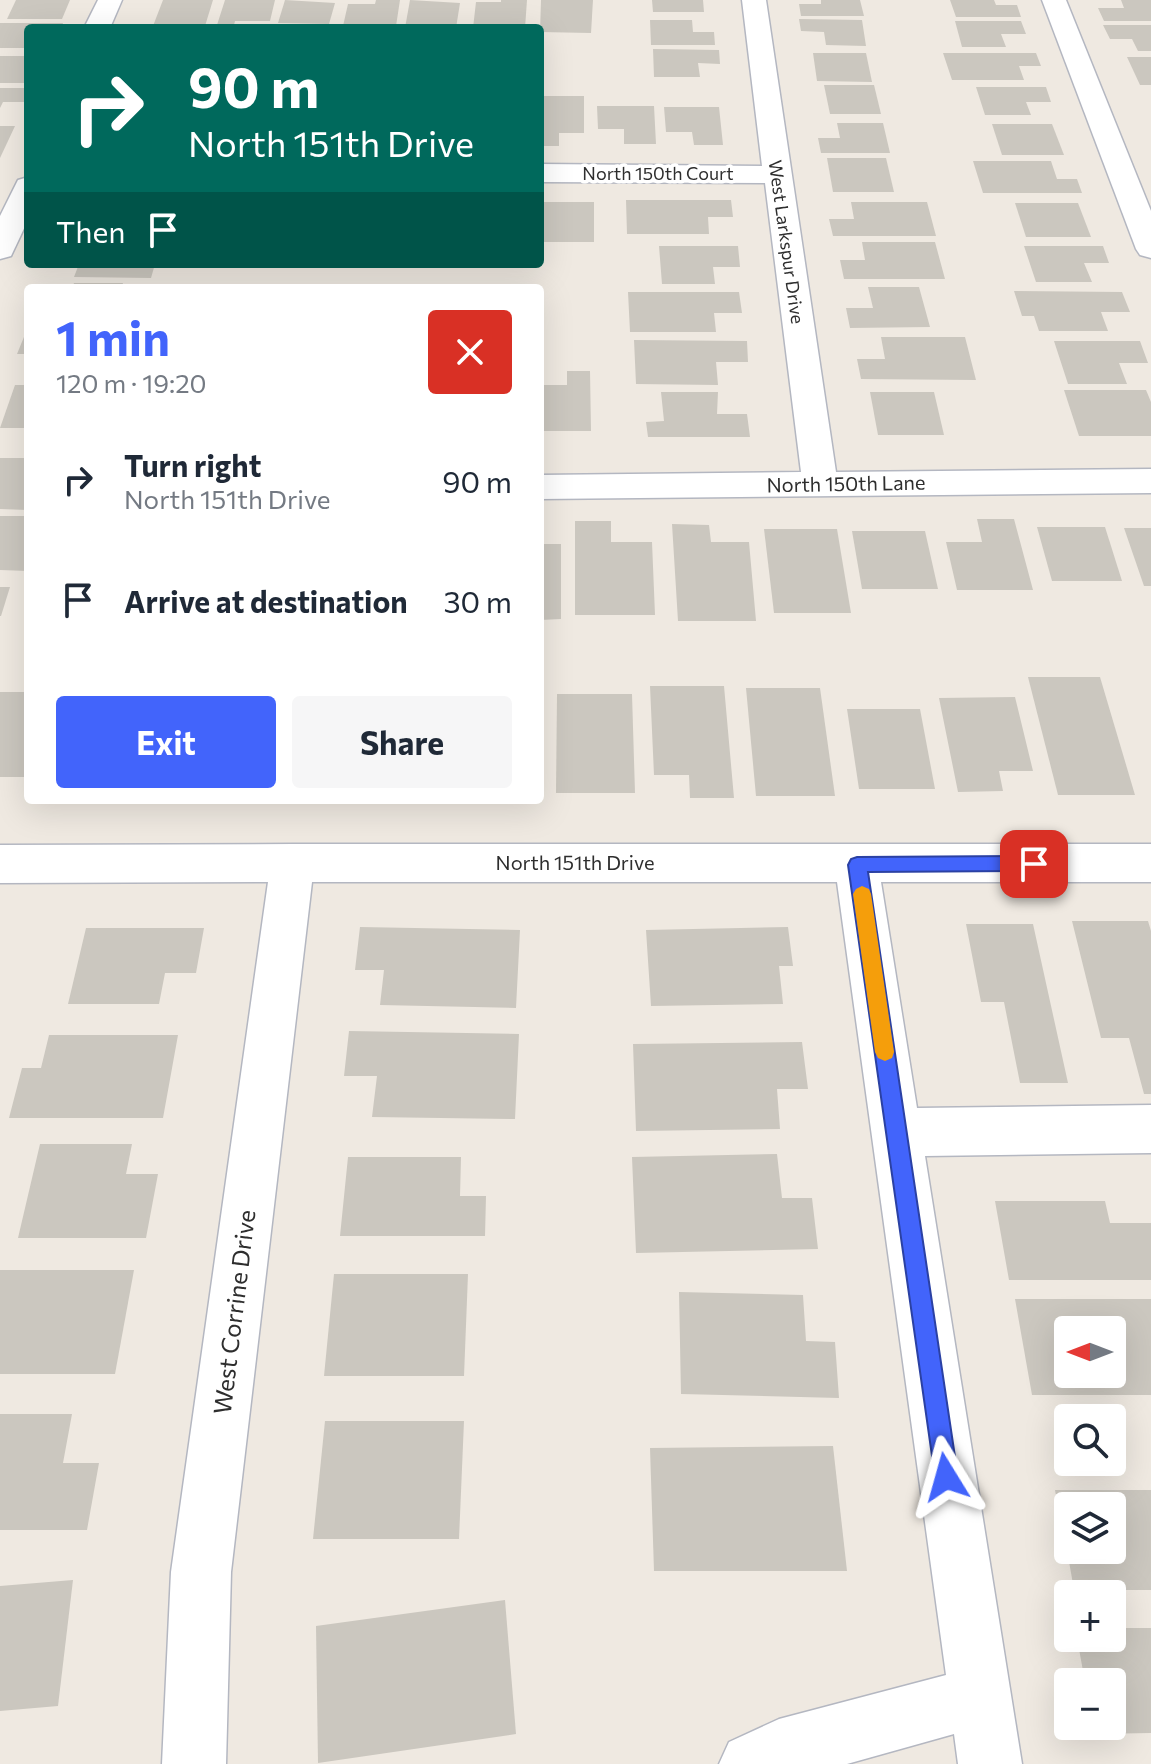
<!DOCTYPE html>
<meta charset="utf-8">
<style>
:root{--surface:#fff;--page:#f6f6f7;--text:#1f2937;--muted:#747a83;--accent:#4264fb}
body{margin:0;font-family:Commissioner,sans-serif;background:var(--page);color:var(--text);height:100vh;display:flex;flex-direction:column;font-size:30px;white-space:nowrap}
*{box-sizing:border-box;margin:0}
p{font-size:26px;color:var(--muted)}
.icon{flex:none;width:44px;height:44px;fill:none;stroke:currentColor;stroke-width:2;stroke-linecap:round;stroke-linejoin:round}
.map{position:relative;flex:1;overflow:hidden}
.panel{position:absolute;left:24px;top:284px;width:520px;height:520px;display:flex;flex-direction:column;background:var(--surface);border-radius:8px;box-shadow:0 8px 32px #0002}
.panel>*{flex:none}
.banner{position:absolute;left:24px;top:24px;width:520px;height:244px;border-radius:8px;box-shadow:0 8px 32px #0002;background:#00695c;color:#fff;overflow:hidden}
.needle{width:52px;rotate:270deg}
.controls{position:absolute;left:1054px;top:1316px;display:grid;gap:16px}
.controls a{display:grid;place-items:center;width:72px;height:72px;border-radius:8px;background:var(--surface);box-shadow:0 8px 32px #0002;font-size:40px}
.pin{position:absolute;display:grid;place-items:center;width:68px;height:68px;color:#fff;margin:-34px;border-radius:16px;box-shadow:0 4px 12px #0006}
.me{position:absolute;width:88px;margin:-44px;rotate:352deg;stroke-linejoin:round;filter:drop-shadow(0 0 6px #0008)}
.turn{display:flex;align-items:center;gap:28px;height:168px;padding:0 32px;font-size:36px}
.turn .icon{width:104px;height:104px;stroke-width:2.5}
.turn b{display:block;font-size:56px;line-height:68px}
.then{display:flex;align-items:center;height:76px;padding:0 32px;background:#0003;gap:16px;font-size:30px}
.round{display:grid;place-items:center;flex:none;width:84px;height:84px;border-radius:8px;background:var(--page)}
.summary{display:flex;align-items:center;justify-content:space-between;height:136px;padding:0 32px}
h1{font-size:48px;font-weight:700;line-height:60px;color:var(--accent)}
.cta{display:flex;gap:16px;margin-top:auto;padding:16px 32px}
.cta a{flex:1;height:92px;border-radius:8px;background:var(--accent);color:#fff;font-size:32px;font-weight:700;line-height:92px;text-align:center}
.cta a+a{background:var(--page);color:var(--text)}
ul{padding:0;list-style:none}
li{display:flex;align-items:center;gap:24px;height:120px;padding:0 32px}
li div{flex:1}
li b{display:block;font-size:30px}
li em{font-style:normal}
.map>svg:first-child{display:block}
</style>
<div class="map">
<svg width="1151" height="1764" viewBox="0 0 1151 1764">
<rect width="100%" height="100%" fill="#efe9e1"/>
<g fill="#cbc7bf" fill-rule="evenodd">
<path d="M 16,0 L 70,0 L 62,19 L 7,19 Z"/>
<path d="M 163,0 L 213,0 L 205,26 L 153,26 Z"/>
<path d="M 225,0 L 275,0 L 270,21 L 235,21 L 234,25 L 217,25 Z"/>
<path d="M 285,0 L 335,3 L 329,24 L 278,23 Z"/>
<path d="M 376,0 L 400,0 L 396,26 L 343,26 L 348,4 L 375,4 Z"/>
<path d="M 410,0 L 460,3 L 456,28 L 405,28 Z"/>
<path d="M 501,0 L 527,0 L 525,28 L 473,28 L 476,2 L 501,2 Z"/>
<path d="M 541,0 L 593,0 L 591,33 L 540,32 Z"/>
<path d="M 652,0 L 703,0 L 704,12 L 653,12 Z"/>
<path d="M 821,0 L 860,0 L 864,16 L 801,16 L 799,4 L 821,4 Z"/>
<path d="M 950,0 L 994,0 L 996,5 L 1017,5 L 1021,17 L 956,17 Z"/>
<path d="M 1121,0 L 1151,0 L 1151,21 L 1104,21 L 1098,8 L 1124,8 Z"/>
<path d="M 799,19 L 862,20 L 866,46 L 826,45 L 824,32 L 801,31 Z"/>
<path d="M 650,20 L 692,20 L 693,32 L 714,32 L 715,45 L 651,45 Z"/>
<path d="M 955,21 L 1021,21 L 1026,34 L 1001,34 L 1006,47 L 962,47 Z"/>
<path d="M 0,23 L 63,23 L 61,28 L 28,28 L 28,48 L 0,48 Z"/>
<path d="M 1103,25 L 1151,25 L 1151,51 L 1138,51 L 1132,39 L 1110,39 Z"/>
<path d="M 653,49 L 719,50 L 720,64 L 698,63 L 700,77 L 654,77 Z"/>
<path d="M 813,53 L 866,53 L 872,82 L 817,81 Z"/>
<path d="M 943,53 L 1036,53 L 1041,66 L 1019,66 L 1024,80 L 952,80 Z"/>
<rect x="0" y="56" width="28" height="27"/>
<path d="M 1127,57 L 1151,57 L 1151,85 L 1140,85 Z"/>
<path d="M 824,85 L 874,85 L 881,114 L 830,114 Z"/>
<path d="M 976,87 L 1046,87 L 1051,102 L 1026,102 L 1031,115 L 985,115 Z"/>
<path d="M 0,88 L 28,88 L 26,102 L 3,102 L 0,108 Z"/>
<path d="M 540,96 L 584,96 L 584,133 L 559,133 L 559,146 L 540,146 Z"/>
<path d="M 597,106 L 654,106 L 656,144 L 624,144 L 624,129 L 598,129 Z"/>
<path d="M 664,107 L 719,107 L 723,145 L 694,145 L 692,132 L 666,132 Z"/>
<path d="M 837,123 L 883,123 L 890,153 L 821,153 L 818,138 L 840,138 Z"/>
<path d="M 992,124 L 1052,124 L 1064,155 L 1002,155 Z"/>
<path d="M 0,126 L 15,126 L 0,158 Z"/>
<path d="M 827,158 L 886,158 L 894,192 L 833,192 Z"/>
<path d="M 973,161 L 1051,161 L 1057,179 L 1077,179 L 1082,193 L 983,193 Z"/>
<path d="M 626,200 L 731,200 L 733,217 L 708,217 L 709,234 L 627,234 Z"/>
<rect x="540" y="202" width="54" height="40"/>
<path d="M 851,202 L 927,202 L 936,236 L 833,236 L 829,219 L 854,219 Z"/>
<path d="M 1015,203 L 1078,203 L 1091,237 L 1026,237 Z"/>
<path d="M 862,242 L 935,242 L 945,279 L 844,279 L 840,260 L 865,260 Z"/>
<path d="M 659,246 L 738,246 L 740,267 L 713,267 L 715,284 L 662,284 Z"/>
<path d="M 1024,246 L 1103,246 L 1109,263 L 1084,263 L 1092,282 L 1036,282 Z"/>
<path d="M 79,264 L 155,264 L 151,278 L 74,277 Z"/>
<path d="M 74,283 L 123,283 L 121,288 L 72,288 Z"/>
<path d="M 868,287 L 919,287 L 930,327 L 850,328 L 846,308 L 873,308 Z"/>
<path d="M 1014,291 L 1122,292 L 1130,312 L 1101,312 L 1108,331 L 1039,331 L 1034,316 L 1022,316 Z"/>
<path d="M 628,292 L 739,292 L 742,313 L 714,313 L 716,332 L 630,332 Z"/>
<path d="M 26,332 L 28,332 L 28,354 L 17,354 Z"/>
<path d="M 881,337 L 965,337 L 976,380 L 861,379 L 857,359 L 885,359 Z"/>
<path d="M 634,340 L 747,341 L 748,362 L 716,362 L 718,385 L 636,384 Z"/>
<path d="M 1054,341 L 1140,341 L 1148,363 L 1119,363 L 1127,384 L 1068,384 Z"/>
<path d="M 567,371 L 590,371 L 591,431 L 540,431 L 540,385 L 567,385 Z"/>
<path d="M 15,385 L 28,385 L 28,428 L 0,428 Z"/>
<path d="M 1064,390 L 1146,390 L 1151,402 L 1151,436 L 1079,436 Z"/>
<path d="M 661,392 L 718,392 L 717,414 L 747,414 L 750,437 L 648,437 L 646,422 L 664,421 Z"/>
<path d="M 870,392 L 934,392 L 944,435 L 878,435 Z"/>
<path d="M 0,458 L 28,458 L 28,510 L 0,509 Z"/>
<path d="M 0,516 L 28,516 L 28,571 L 0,570 Z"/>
<path d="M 977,519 L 1014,519 L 1033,590 L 957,590 L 946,542 L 982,542 Z"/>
<path d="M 575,521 L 611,521 L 611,542 L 652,542 L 655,615 L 575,615 Z"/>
<path d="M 672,524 L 709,525 L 711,542 L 749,542 L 756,621 L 678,621 Z"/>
<path d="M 1037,527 L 1105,527 L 1122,581 L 1052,581 Z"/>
<path d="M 1124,528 L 1151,528 L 1151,586 L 1144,586 Z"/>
<path d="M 764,529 L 837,529 L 851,613 L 774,613 Z"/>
<path d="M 852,531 L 925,531 L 938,589 L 862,589 Z"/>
<path d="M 540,544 L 561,544 L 561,619 L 540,620 Z"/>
<path d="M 0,587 L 10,587 L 1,616 L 0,616 Z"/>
<path d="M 1028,677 L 1100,677 L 1135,795 L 1058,795 Z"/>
<path d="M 650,686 L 724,686 L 734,798 L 690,798 L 689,775 L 654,775 Z"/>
<path d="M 746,688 L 820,688 L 835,796 L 756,796 Z"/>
<rect x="0" y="692" width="28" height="85"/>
<path d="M 557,694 L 632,694 L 635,793 L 556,793 Z"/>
<path d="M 1015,697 L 1033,771 L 999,771 L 1003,791 L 958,792 L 939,698 Z"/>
<path d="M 847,709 L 920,709 L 935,789 L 859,789 Z"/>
<path d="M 1072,921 L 1148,921 L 1151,931 L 1151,1094 L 1144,1094 L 1129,1038 L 1101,1038 Z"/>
<path d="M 966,924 L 1033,924 L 1068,1083 L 1020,1083 L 1004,1002 L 981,1002 Z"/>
<path d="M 360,927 L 520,930 L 516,1008 L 380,1005 L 384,970 L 355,970 Z"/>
<path d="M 788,927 L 793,966 L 779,966 L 783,1004 L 651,1006 L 646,930 Z"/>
<path d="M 86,928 L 204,928 L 196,973 L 165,973 L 159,1004 L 68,1004 Z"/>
<path d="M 349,1031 L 519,1034 L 515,1119 L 372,1117 L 377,1076 L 344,1076 Z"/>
<path d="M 49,1035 L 178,1035 L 163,1118 L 9,1118 L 22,1068 L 41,1068 Z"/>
<path d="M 802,1042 L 808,1089 L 777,1089 L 780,1129 L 636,1131 L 633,1044 Z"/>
<path d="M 40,1144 L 132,1144 L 126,1174 L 158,1174 L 146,1238 L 18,1238 Z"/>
<path d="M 777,1154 L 782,1198 L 812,1198 L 818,1249 L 636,1253 L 632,1157 Z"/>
<path d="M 348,1157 L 461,1157 L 460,1196 L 486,1196 L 485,1236 L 340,1236 Z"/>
<path d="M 995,1201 L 1105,1201 L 1110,1223 L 1151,1223 L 1151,1280 L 1009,1280 Z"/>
<path d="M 0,1270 L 134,1270 L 115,1374 L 0,1374 Z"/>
<path d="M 334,1274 L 468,1274 L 464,1376 L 324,1376 Z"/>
<path d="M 679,1292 L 803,1295 L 806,1341 L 835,1342 L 839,1398 L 681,1394 Z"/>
<path d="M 1015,1299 L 1151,1299 L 1151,1395 L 1032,1395 ZM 1068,1330 L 1112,1330 L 1112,1374 L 1068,1374 Z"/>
<path d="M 0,1414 L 72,1414 L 63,1463 L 99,1463 L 87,1530 L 0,1530 Z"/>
<path d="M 325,1421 L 464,1421 L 459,1539 L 313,1539 Z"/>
<path d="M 833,1446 L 847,1571 L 654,1571 L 650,1448 Z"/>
<path d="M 1055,1490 L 1151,1490 L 1151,1590 L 1074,1590 L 1067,1550 L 1112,1550 L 1112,1506 L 1068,1506 L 1066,1550 Z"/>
<path d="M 73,1580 L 58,1706 L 0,1711 L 0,1586 Z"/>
<path d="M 505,1600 L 516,1734 L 318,1763 L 316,1626 Z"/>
<path d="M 1112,1628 L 1151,1628 L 1151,1733 L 1095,1734 L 1094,1726 L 1112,1726 L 1112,1682 L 1085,1682 L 1077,1638 L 1112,1638 Z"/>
</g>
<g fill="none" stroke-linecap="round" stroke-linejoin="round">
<defs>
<g id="minor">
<path d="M 98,0 L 122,0 L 110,28 L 84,28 Z"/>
<path d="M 742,0 L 766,0 L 836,472 L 1151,469 L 1151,493 L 540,499 L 540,475 L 801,472 L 765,183 L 540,182 L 540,164 L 762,166 Z"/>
<path d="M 1042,0 L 1066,0 L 1151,211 L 1151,258 L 1140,255 L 1136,249 Z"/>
<path d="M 28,177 L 28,220 L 11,256 L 0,259 L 0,216 L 18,180 Z"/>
<path d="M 293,844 L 1151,844 L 1151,882 L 881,882 L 917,1108 L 1151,1105 L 1151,1153 L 925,1156 L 1022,1764 L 958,1764 L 954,1734 L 847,1764 L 719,1764 L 729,1742 L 779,1719 L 946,1675 L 837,882 L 312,882 L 231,1572 L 226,1764 L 162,1764 L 171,1572 L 268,882 L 0,883 L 0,845 Z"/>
</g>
</defs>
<use href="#minor" stroke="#b4b7c1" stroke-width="3"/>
<use href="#minor" fill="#fff" fill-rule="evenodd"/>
</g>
<path fill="#4264fb" stroke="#2b41a3" stroke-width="2" d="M 1034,856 L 1040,858 L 1043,864 L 1040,869 L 1034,871 L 868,872 L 958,1477 L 955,1486 L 946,1489 L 938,1486 L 935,1477 L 848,865 L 851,859 L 857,857 Z"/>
<path fill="#f59e0b" d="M 862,886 L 869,889 L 871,894 L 894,1052 L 892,1058 L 885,1061 L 878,1058 L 875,1052 L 853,894 L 856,889 Z"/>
<g text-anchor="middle" stroke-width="7" stroke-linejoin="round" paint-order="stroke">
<g font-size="18" fill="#2e2e2e" stroke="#fff">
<text x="658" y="180">North 150th Court</text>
<text transform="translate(786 242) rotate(82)" y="6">West Larkspur Drive</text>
</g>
<g font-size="20" fill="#2e2e2e" stroke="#fff">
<text transform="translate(846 484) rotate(-1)" y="7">North 150th Lane</text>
<text x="575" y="870">North 151th Drive</text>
</g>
<g font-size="24" fill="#2e2e2e" stroke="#fff">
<text transform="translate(235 1312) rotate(-83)" y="8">West Corrine Drive</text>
</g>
</g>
</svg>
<div class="controls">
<a><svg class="needle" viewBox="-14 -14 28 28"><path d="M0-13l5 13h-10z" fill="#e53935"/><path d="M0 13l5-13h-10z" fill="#747a83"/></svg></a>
<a><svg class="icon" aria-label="search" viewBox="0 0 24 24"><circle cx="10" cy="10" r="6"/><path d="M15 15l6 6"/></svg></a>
<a><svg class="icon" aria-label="layers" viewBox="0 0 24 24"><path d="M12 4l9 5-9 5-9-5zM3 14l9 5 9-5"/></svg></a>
<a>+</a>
<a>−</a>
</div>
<div class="pin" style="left:1034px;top:864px;background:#d93025"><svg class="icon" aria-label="arrive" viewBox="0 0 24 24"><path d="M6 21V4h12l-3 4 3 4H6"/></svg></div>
<svg class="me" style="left:946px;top:1477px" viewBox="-20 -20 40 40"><path d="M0-17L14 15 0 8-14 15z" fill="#4264fb" stroke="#fff" stroke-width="4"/></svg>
<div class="banner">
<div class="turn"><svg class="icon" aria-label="right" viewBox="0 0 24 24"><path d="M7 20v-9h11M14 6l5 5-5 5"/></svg><div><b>90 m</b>North 151th Drive</div></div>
<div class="then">Then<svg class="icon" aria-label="arrive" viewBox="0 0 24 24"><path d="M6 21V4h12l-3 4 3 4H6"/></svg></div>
</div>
<section class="panel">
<div class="summary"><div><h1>1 min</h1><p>120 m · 19:20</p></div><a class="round" style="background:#d93025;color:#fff"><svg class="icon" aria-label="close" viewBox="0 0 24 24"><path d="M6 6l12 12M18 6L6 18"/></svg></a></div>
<ul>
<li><svg class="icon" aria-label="right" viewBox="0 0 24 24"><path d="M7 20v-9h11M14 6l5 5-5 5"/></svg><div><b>Turn right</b><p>North 151th Drive</p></div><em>90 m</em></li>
<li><svg class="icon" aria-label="arrive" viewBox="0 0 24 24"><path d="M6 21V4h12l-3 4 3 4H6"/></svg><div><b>Arrive at destination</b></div><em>30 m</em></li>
</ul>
<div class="cta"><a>Exit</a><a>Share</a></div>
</section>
</div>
